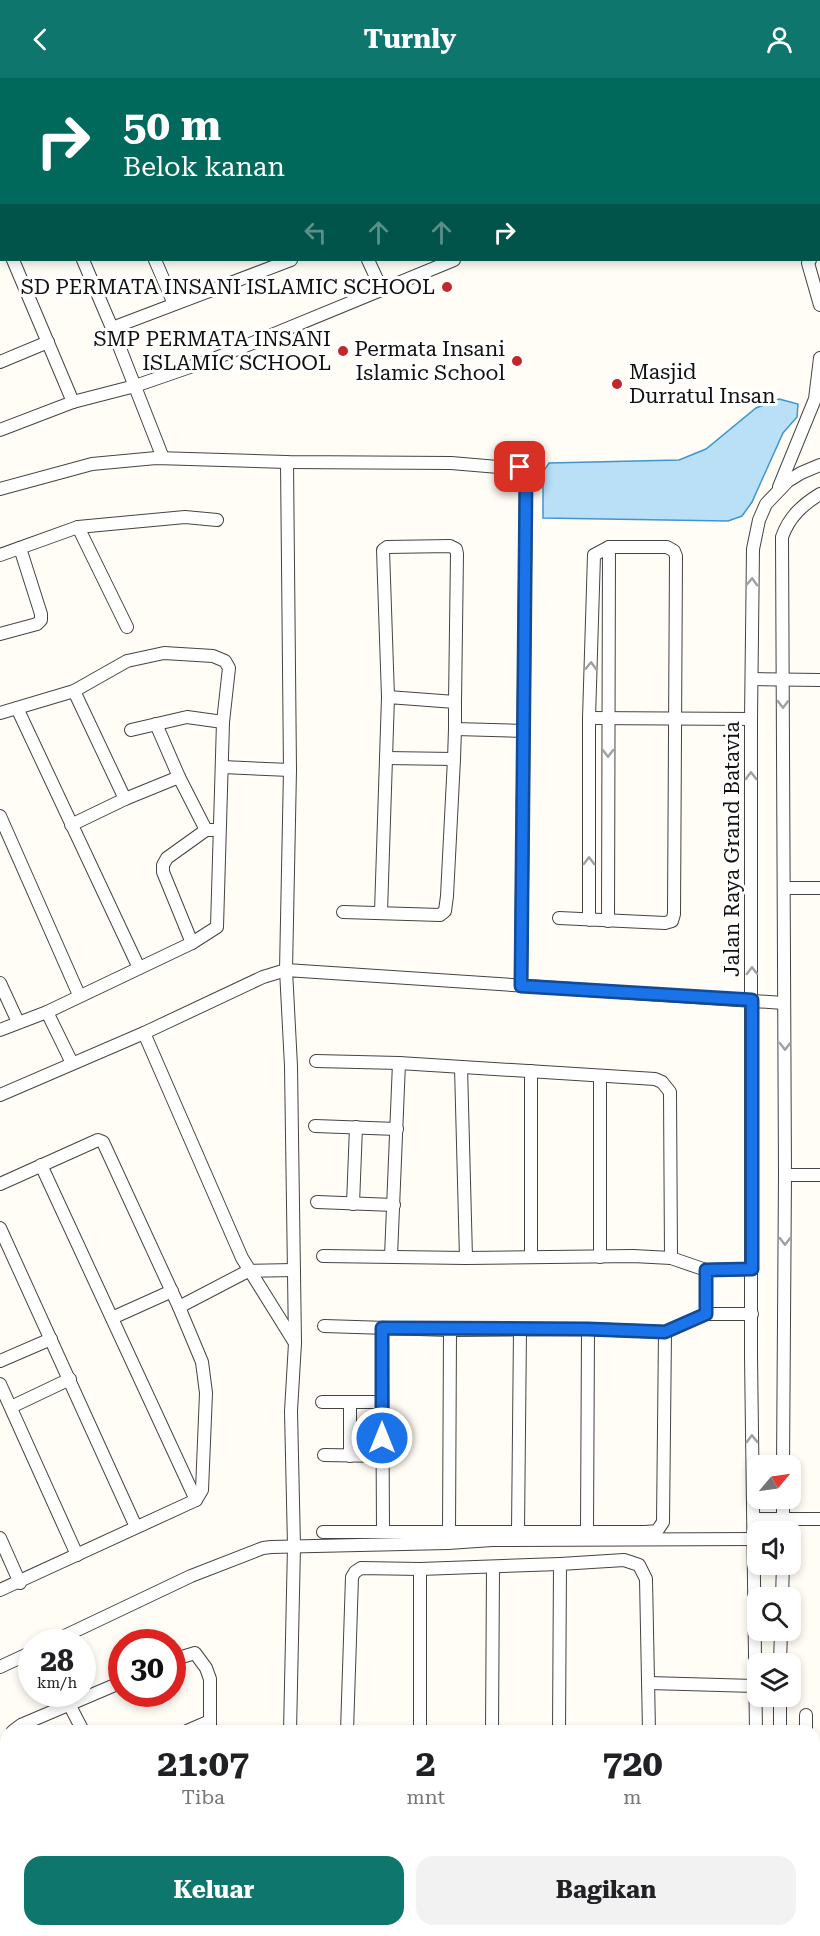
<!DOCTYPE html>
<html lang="id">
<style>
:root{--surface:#fff;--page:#f2f2f2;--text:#202124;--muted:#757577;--accent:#0f766e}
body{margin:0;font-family:"Roboto Serif",serif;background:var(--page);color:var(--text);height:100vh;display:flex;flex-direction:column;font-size:22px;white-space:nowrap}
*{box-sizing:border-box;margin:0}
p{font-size:20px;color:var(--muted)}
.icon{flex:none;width:33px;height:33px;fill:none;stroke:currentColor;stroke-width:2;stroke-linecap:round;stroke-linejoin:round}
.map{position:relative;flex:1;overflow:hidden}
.panel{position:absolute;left:0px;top:1647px;width:820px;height:212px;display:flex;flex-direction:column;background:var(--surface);border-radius:18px 18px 0 0;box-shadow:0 3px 9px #0003}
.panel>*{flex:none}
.hud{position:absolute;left:0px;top:0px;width:820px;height:183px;box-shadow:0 3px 9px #0003;background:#00695c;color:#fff;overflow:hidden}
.needle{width:39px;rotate:61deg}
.controls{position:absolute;left:747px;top:1377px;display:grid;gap:12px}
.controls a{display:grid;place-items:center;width:54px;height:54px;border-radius:12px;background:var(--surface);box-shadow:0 3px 9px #0003;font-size:30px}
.speed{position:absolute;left:18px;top:1551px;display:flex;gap:12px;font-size:30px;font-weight:700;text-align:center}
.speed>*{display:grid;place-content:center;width:78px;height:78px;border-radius:50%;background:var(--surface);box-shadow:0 3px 9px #0003;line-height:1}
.speed small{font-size:15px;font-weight:400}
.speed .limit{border:9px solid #d22;background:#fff;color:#111}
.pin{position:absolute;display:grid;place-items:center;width:51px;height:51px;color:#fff;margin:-26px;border-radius:12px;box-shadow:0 3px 9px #0006}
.me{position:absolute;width:66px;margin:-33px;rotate:0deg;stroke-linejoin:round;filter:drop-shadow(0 0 4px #0008)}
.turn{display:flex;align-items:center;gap:21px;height:126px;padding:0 24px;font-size:27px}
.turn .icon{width:78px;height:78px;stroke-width:2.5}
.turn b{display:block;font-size:42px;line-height:51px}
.lanes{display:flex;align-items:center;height:57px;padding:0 24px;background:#0003;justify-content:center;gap:30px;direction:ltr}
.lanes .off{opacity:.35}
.eta{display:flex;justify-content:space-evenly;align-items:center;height:102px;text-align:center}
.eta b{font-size:36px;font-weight:700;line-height:42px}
.action{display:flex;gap:12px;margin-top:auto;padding:12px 24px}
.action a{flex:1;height:69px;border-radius:18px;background:var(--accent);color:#fff;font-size:24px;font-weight:700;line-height:69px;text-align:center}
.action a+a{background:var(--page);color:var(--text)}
header{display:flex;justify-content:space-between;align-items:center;height:78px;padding:0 24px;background:var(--accent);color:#fff;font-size:27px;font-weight:700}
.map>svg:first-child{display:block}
</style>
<header><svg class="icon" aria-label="back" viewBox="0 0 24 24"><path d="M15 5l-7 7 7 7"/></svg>Turnly<svg class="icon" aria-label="person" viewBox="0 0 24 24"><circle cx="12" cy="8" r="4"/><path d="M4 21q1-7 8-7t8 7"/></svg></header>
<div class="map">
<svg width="820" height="1858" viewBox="0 0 820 1858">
<rect width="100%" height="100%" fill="#fffdf5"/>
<path fill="#b9e0f7" stroke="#3f96cf" stroke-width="1.5" d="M 779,321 L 798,326 L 797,339 L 783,355 L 752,424 L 742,438 L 728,443 L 543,440 L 543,394 L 549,385 L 679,382 L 706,371 L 756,330 Z"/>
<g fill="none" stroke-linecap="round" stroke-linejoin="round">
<defs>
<g id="street">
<path d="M 7,0 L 8,2"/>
<path d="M 139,0 L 140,2"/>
<path d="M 566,0 L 567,2"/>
<path d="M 764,0 L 764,2"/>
<path d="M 79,2 L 83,0"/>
<path d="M 0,91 L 2,91"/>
<path d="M 0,150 L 2,154"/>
<path d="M 819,162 L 820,160"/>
<path d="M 13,182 L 73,324"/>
<path d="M 83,182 L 112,250 L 163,380"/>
<path d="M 155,182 L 174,226"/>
<path d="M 368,182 L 382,212"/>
<path d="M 810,182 L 808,185 L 820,227"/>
<path d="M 112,250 L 291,182"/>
<path d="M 0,284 L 48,264"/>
<path d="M 0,352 L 73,324 L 135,308 L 216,280 L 454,182"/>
<path d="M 779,409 L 815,321 L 820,280"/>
<path d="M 0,411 L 92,386 L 156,380 L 287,384 L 451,385 L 523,391 L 526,398 L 521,908"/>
<path d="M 78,449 L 127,549"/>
<path d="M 0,477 L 78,449 L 185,439 L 217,442"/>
<path d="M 0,556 L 37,546 L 41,542 L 41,536 L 20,470"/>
<path d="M 753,601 L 820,602"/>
<path d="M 74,613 L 125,721"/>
<path d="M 388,619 L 383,472 L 387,469 L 450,468 L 456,471 L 457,476 L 455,624"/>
<path d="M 17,630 L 139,890"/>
<path d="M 0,635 L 74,613 L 127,583 L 164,575 L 213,578 L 225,583 L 229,590 L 223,644 L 217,849 L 192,865 L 47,934"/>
<path d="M 589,640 L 751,641"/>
<path d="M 156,646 L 179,699 L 206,752 L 213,752"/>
<path d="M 131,652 L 187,639 L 223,644"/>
<path d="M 454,681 L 455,651"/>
<path d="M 222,689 L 290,692"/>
<path d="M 0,738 L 79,917"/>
<path d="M 71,747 L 125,721 L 179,699"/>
<path d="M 785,810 L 820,810"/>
<path d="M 343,834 L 440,837 L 445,833 L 447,818 L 454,681 L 386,680"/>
<path d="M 381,834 L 388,619 L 455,624 L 455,651 L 524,653"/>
<path d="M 559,840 L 665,845 L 672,843 L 674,836 L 676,478 L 674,473 L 667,469 L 609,469 L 594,477 L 589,640 L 589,842"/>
<path d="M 608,843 L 609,469"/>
<path d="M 192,865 L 163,794 L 163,787 L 167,780 L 206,752"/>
<path d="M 0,905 L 18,944"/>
<path d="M 0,952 L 47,934 L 72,985"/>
<path d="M 144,955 L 242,1180 L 295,1265"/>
<path d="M 316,983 L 399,985 L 655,1001 L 662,1004 L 670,1014 L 671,1180"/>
<path d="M 461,989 L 466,1180"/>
<path d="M 0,1017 L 144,955 L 263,899 L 286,892 L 290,692 L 287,384"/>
<path d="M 315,1048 L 397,1051"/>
<path d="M 41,1087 L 196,1422"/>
<path d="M 785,1097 L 820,1097"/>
<path d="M 0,1106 L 98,1062 L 103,1064 L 179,1229 L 202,1284 L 206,1315 L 202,1412 L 196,1422 L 0,1512"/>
<path d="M 317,1124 L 394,1127"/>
<path d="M 353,1126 L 356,1049"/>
<path d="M 0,1150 L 136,1449"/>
<path d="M 323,1178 L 466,1180 L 633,1178 L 671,1180 L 706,1192 L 752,1191"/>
<path d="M 391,1178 L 399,985"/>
<path d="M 531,1179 L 531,993"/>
<path d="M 600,1179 L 600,998"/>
<path d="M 179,1229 L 248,1193 L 294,1192"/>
<path d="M 706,1236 L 752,1236"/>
<path d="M 112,1240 L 172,1213"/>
<path d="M 324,1248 L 450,1252 L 588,1251 L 665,1254 L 706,1236 L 706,1192"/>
<path d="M 382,1250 L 383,1454"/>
<path d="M 0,1283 L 51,1261"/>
<path d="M 0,1306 L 77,1477"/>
<path d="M 322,1324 L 382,1324"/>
<path d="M 350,1324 L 350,1378"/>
<path d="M 11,1329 L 70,1301"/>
<path d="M 324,1377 L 382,1378"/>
<path d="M 783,1388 L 785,1097 L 782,459 C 789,439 802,427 820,416"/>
<path d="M 783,1420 L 783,1454"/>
<path d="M 754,1441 L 820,1441"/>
<path d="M 518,1453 L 520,1251"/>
<path d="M 587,1453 L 588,1251"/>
<path d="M 323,1454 L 646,1454 L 657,1453 L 663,1444 L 665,1254"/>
<path d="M 449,1455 L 450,1252"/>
<path d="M 0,1460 L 20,1505"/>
<path d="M 420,1491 L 420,1653"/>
<path d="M 782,1520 L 783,1486"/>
<path d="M 52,1564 L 191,1498 L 263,1470 L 271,1469 L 448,1465 L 492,1462 L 758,1461"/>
<path d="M 172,1582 L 195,1575 L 206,1590 L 210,1601 L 210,1653"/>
<path d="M 780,1586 L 781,1552"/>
<path d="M 0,1589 L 32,1574"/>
<path d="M 649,1605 L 755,1608"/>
<path d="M 69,1626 L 83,1653"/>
<path d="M 13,1653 L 21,1647 L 122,1604"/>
<path d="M 187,1653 L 210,1643"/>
<path d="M 290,1653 L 294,1468 L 291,1333 L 295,1265 L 291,988 L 286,892 L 784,925"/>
<path d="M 347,1653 L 352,1499 L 355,1494 L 361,1490 L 420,1491 L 560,1486"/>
<path d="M 492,1653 L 493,1489"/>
<path d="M 559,1653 L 560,1486 L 624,1482 L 639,1487 L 646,1501 L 649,1653"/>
<path d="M 756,1653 L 751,1279 L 751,641 L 753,471 L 759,442 L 766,426 L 788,403 L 801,395 L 820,387"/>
<path d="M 780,1653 L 780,1618"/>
<path d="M 806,1653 L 806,1637"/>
<path d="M 814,1754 L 820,1754"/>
<path d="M 0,1780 L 6,1793"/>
<path d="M 814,1839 L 820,1844"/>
<path d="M 0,1843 L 6,1840"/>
<path d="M 105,1852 L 107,1858"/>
<path d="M 173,1852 L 175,1858"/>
<path d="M 288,1852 L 288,1858"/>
<path d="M 560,1852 L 560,1858"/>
<path d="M 628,1852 L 628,1858"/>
<path d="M 794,1852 L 800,1858"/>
<path d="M 57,1858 L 70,1852"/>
<path d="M 211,1858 L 212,1852"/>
<path d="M 352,1858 L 352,1852"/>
<path d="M 418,1858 L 418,1852"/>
<path d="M 487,1858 L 487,1852"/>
<path d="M 725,1858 L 740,1856 L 747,1858"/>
<path d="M 777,1858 L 784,1852"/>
</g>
</defs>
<use href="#street" stroke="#444" stroke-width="14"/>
<use href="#street" stroke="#fff" stroke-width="12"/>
</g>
<defs><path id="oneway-chevron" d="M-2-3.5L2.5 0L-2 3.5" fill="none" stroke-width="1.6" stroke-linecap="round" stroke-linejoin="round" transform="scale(1.5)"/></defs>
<g stroke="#a0a0a0">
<use href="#oneway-chevron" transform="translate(752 504) rotate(-88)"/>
<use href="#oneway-chevron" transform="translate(591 588) rotate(-88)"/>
<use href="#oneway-chevron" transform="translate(783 626) rotate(89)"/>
<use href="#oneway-chevron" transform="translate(608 675) rotate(90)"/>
<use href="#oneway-chevron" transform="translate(751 698) rotate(-90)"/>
<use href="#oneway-chevron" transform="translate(589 783) rotate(-90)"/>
<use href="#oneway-chevron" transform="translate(752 893) rotate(-90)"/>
<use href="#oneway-chevron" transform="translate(785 968) rotate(90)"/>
<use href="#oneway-chevron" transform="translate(785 1163) rotate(90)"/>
<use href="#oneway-chevron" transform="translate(752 1361) rotate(-91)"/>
</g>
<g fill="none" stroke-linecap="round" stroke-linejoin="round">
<defs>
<path id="route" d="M 382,1360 L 382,1250 L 588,1251 L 665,1254 L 706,1236 L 706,1192 L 752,1191 L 752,922 L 521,908 L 526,398 L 523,391 L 520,389"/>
</defs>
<use href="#route" stroke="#114b97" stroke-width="15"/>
<use href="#route" stroke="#1a73e8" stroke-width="10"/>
</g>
<g fill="#c4262e" stroke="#fff" stroke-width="2">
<circle cx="447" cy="209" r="6"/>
<circle cx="343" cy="273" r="6"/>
<circle cx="517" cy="283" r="6"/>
<circle cx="617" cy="306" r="6"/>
</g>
<g text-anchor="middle" stroke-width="6" stroke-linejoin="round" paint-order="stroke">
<g font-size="21" fill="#111" stroke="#fff" text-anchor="end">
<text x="435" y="216">SD PERMATA INSANI ISLAMIC SCHOOL</text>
<text x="331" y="268">SMP PERMATA INSANI<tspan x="331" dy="24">ISLAMIC SCHOOL</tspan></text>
<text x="505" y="278">Permata Insani<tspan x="505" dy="24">Islamic School</tspan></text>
<text x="629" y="301" text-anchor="start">Masjid<tspan x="629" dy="24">Durratul Insan</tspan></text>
</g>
<g font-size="21" fill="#111" stroke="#fff">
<text transform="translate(732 771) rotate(-90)" y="7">Jalan Raya Grand Batavia</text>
</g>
</g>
</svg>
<div class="controls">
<a><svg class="needle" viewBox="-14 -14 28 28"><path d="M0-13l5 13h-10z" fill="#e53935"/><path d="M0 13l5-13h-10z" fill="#757577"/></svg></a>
<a><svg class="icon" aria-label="sound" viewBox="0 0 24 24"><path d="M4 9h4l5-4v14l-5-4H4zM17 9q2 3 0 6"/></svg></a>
<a><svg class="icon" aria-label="search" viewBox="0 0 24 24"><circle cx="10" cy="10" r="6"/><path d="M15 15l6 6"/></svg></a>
<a><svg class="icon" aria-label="layers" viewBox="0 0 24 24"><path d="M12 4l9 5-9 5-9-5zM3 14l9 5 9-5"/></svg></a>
</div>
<div class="speed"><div>28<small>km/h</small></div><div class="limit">30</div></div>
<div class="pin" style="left:520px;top:389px;background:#d93025"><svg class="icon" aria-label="arrive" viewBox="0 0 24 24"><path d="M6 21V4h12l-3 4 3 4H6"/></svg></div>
<svg class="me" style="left:382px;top:1360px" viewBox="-20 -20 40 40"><circle r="17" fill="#1a73e8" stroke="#fff" stroke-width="3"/><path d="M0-11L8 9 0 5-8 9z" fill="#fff"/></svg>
<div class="hud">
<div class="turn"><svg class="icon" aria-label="right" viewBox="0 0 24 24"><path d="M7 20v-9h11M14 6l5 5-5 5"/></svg><div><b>50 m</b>Belok kanan</div></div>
<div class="lanes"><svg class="icon off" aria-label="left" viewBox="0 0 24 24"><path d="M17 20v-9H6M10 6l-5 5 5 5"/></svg><svg class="icon off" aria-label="ahead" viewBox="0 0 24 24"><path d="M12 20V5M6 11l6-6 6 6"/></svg><svg class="icon off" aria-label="ahead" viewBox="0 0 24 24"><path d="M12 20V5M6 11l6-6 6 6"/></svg><svg class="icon" aria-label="right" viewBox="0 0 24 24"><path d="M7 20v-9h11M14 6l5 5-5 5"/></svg></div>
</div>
<section class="panel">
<div class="eta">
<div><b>21:07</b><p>Tiba</p></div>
<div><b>2</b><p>mnt</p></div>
<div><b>720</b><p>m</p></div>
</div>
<div class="action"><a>Keluar</a><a>Bagikan</a></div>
</section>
</div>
